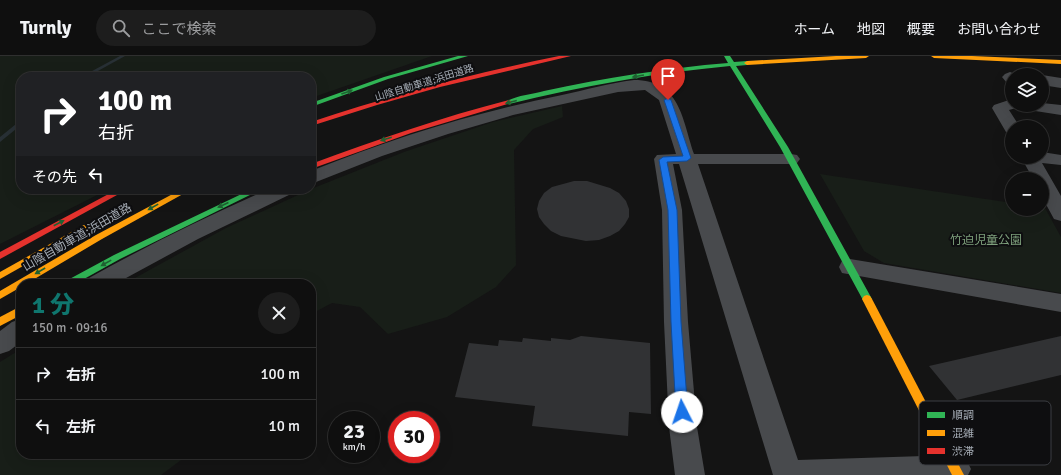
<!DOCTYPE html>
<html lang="ja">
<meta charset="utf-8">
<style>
:root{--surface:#0f0f0f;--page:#1d1d1d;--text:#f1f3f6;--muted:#9b9c9e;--line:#2f2f2f;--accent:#0f766e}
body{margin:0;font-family:Signika,"Noto Sans JP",sans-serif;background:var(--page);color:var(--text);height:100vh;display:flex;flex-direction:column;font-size:15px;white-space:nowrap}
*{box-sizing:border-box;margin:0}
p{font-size:13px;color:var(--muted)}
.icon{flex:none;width:22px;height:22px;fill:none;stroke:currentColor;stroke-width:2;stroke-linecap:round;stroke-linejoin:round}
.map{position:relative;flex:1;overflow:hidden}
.details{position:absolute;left:16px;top:223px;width:300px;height:180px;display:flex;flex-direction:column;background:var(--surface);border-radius:16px;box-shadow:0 4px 16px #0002,0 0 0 1px var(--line)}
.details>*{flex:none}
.guide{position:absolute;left:16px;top:16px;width:300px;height:122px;border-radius:16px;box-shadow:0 4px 16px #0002,0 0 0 1px var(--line);background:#202124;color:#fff;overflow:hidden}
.tools{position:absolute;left:1005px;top:12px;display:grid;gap:8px}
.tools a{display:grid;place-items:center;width:44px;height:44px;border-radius:50%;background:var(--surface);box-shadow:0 4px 16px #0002,0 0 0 1px var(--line);font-size:20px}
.speed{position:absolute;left:328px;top:355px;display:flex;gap:8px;font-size:20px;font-weight:700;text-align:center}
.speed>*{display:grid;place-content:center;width:52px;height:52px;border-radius:50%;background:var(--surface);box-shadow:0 4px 16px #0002,0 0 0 1px var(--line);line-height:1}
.speed small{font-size:10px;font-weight:400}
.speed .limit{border:6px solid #d22;background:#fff;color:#111}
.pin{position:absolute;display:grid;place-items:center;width:34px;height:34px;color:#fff;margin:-41px -17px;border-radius:50% 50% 50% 0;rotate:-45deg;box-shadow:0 0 4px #0007}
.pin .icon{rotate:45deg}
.me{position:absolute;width:44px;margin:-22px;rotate:356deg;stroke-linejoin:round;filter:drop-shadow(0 0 3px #0008)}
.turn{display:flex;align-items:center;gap:14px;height:84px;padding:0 16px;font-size:18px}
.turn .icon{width:52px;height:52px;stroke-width:2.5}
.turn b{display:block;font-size:28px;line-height:34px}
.then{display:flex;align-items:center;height:38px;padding:0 16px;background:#0003;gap:8px;font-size:15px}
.round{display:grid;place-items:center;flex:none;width:42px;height:42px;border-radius:21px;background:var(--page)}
.headline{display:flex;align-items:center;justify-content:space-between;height:68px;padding:0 16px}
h1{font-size:24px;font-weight:800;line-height:30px;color:var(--accent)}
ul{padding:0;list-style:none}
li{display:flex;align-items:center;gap:12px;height:52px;padding:0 16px;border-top:1px solid var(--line)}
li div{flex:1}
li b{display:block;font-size:15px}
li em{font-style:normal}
header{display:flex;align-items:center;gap:24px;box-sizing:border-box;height:56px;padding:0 20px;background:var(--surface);border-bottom:1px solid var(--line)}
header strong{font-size:19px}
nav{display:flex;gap:22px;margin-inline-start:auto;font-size:14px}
.search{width:280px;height:36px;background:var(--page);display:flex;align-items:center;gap:10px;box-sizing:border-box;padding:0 14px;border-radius:22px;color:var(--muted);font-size:15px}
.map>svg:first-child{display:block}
</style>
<header>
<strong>Turnly</strong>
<div class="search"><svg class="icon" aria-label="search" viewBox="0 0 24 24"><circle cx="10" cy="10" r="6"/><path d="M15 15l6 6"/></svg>ここで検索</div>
<nav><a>ホーム</a><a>地図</a><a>概要</a><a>お問い合わせ</a></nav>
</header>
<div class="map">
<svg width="1061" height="419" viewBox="0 0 1061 419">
<rect width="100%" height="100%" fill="#141414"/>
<g fill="#181e18">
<path d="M 0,0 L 432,0 L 311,42 L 311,21 L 21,21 L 21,133 L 109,133 L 0,188 Z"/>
<path d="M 562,50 L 563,61 L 533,73 L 514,94 L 516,209 L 496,231 L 447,261 L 388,278 L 360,251 L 332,247 L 311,258 L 311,228 L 124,228 L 226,172 L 311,133 L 404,96 L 493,66 Z"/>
<path d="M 820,118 L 1012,147 L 1012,153 L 1045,152 L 1061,181 L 1061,237 L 884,207 L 864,195 Z"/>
<path d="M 21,293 L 21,398 L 189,398 L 161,419 L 0,419 L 0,306 Z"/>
</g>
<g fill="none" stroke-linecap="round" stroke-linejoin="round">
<g fill="#283035" fill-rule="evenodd">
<path d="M 120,0 L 125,0 L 87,21 L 81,21 Z"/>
<path d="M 21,64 L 21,69 L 0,86 L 0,81 Z"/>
</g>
</g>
<g fill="#313234">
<path d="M 574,125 L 587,125 L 610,132 L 619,137 L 626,145 L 629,153 L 629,161 L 625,168 L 619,175 L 610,180 L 599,184 L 586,185 L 561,180 L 551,175 L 544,168 L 539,161 L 537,153 L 539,145 L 544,137 L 552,131 Z"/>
<path d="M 581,280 L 650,287 L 651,358 L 629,356 L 628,380 L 532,370 L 535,350 L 455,341 L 469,287 L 498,290 L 499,284 L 522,286 L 523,282 L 551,285 L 551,282 L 570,284 Z"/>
<path d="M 1061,280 L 1061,319 L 957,344 L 929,310 Z"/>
</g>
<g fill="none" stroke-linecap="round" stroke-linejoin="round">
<g fill="#484a4d" fill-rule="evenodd">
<path d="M 1010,16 L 1018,19 L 1012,19 L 1012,29 L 1007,27 L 1002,21 L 1005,18 Z"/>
<path d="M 1042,19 L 1061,22 L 1061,32 L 1042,29 Z"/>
<path d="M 634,24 C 680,24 682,62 694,98 L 791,98 L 797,99 L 800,103 L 797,107 L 791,108 L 698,108 L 798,404 L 956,399 L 966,403 L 971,413 L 968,419 L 773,419 L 679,108 L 673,108 L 682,154 L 688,266 L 697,371 L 705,419 L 675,419 L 669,371 L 664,266 L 662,154 L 654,103 L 657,99 L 676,98 L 659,44 L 645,34 L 618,36 L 513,59 L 448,78 L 382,100 L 311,128 L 311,115 C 392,82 476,56 562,39 C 586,34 609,27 634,24 Z"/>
<path d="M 1012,43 L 1012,49 L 1042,49 L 1042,47 L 1061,49 L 1061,59 L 1016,52 L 1009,54 L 1020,71 L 1012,71 L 1012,77 L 1006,76 L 992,52 L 994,49 Z"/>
<path d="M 1042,96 L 1061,99 L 1061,109 L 1042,107 L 1061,140 L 1061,165 L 1054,163 L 1042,141 L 1042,123 L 1033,123 L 1021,101 L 1042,101 Z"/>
<path d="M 269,133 L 296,133 L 293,137 L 198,183 L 115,228 L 86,228 L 89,222 C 148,189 208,160 269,133 Z"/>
<path d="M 850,203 L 1061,238 L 1061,256 L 842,217 L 839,211 L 842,205 Z"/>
<path d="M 21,263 L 21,286 L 9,295 L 0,298 L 0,275 L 12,266 Z"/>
</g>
<g fill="#30b455" fill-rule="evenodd">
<path d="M 458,0 L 468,0 L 388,23 L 311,51 L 311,47 L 384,21 Z"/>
<path d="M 724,0 L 730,0 L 734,6 L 747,5 L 750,7 L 747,9 L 736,10 L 788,91 L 872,243 L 870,246 L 864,246 L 780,91 L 730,10 C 655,17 582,30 509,48 L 506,46 C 513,40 534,38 544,35 C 605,22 666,12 728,7 Z"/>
<path d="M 252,133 L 262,133 L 120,203 L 75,228 L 62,228 L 64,226 L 114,199 Z"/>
</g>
<g fill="#ff9f0a" fill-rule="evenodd">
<path d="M 836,0 L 869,0 L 866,2 L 747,9 L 744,7 L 747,5 Z"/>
<path d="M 931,0 L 972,0 L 1061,4 L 1061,8 L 934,2 Z"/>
<path d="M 182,133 L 192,133 L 102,183 L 26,228 L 21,228 L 21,231 L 0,243 L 0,235 L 96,179 Z"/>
<path d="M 84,169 L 88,172 L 87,174 L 0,223 L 0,216 Z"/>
<path d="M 867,239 L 870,240 L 872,243 L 964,419 L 952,419 L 862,243 L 864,240 Z"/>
<path d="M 21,250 L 21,259 L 0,270 L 0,261 Z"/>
</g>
<g fill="#e5322d" fill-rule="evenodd">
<path d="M 559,0 L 571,0 L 440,31 L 377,49 L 311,70 L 311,66 C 392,39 475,17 559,0 Z"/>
<path d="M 509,44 L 511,45 L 511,47 L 411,77 L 311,113 L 311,108 C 376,84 442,61 509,44 Z"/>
<path d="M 118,133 L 128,133 L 0,203 L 0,196 Z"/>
</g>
</g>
<defs><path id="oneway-solid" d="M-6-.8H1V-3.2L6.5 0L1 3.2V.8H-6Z"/></defs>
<g fill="#1f6132">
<use href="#oneway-solid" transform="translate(638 20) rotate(170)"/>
<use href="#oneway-solid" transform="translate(347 36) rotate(-20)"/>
<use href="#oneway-solid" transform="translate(511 46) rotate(166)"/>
<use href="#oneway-solid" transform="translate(386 83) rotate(162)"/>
<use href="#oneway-solid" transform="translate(223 149) rotate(155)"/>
<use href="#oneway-solid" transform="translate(153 151) rotate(151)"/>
<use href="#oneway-solid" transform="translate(59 167) rotate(-28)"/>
<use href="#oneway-solid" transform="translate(106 207) rotate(151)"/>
<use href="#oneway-solid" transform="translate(40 215) rotate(150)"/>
</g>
<path fill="#1a73e8" stroke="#114b97" d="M 668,42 L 671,44 L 691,102 L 687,105 L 667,106 L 677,154 L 681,266 L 688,356 L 686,359 L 682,361 L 678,359 L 676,356 L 671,266 L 668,154 L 659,104 L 663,101 L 683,100 L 664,44 Z"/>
<g text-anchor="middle" stroke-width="4" stroke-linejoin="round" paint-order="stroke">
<g font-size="10" fill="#a5acb5" stroke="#0e0e10">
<text transform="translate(424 26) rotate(-17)" y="4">山陰自動車道;浜田道路</text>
</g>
<g font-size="12" fill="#a5acb5" stroke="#0e0e10">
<text transform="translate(77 181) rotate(-30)" y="4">山陰自動車道;浜田道路</text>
</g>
<g font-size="12" fill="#7ea07c" stroke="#0e0e10">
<text x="986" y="188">竹迫児童公園</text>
</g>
</g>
<rect x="919" y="345" width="132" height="64" rx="6" fill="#0e0e10" stroke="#3b3d42" stroke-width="1"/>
<rect x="927" y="356" width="18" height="6" fill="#30b455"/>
<rect x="927" y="374" width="18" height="6" fill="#ff9f0a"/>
<rect x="927" y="392" width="18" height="6" fill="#e5322d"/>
<g font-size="11" fill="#a5acb5">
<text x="952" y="363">順調</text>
<text x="952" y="381">混雑</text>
<text x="952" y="399">渋滞</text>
</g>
</svg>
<div class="tools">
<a><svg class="icon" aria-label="layers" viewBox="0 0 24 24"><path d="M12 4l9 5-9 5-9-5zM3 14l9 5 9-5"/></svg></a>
<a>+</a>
<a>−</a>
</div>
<div class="speed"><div>23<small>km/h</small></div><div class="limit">30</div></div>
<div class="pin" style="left:668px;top:44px;background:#d93025"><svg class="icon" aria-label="arrive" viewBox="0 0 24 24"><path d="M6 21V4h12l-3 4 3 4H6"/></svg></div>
<svg class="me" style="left:682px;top:356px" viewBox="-20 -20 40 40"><circle r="19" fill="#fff"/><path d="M0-13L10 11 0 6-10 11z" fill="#1a73e8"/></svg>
<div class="guide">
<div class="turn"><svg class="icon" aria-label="right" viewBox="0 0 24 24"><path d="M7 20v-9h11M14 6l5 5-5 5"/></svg><div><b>100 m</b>右折</div></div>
<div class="then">その先<svg class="icon" aria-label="left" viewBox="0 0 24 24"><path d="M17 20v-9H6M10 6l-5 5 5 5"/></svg></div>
</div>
<section class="details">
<div class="headline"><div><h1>1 分</h1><p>150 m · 09:16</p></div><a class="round"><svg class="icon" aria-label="close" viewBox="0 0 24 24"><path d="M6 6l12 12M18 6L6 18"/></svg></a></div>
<ul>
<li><svg class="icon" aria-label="right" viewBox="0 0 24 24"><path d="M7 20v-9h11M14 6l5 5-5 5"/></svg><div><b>右折</b></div><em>100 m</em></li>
<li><svg class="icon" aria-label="left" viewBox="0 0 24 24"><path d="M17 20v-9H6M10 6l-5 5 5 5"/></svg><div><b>左折</b></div><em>10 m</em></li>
</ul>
</section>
</div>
